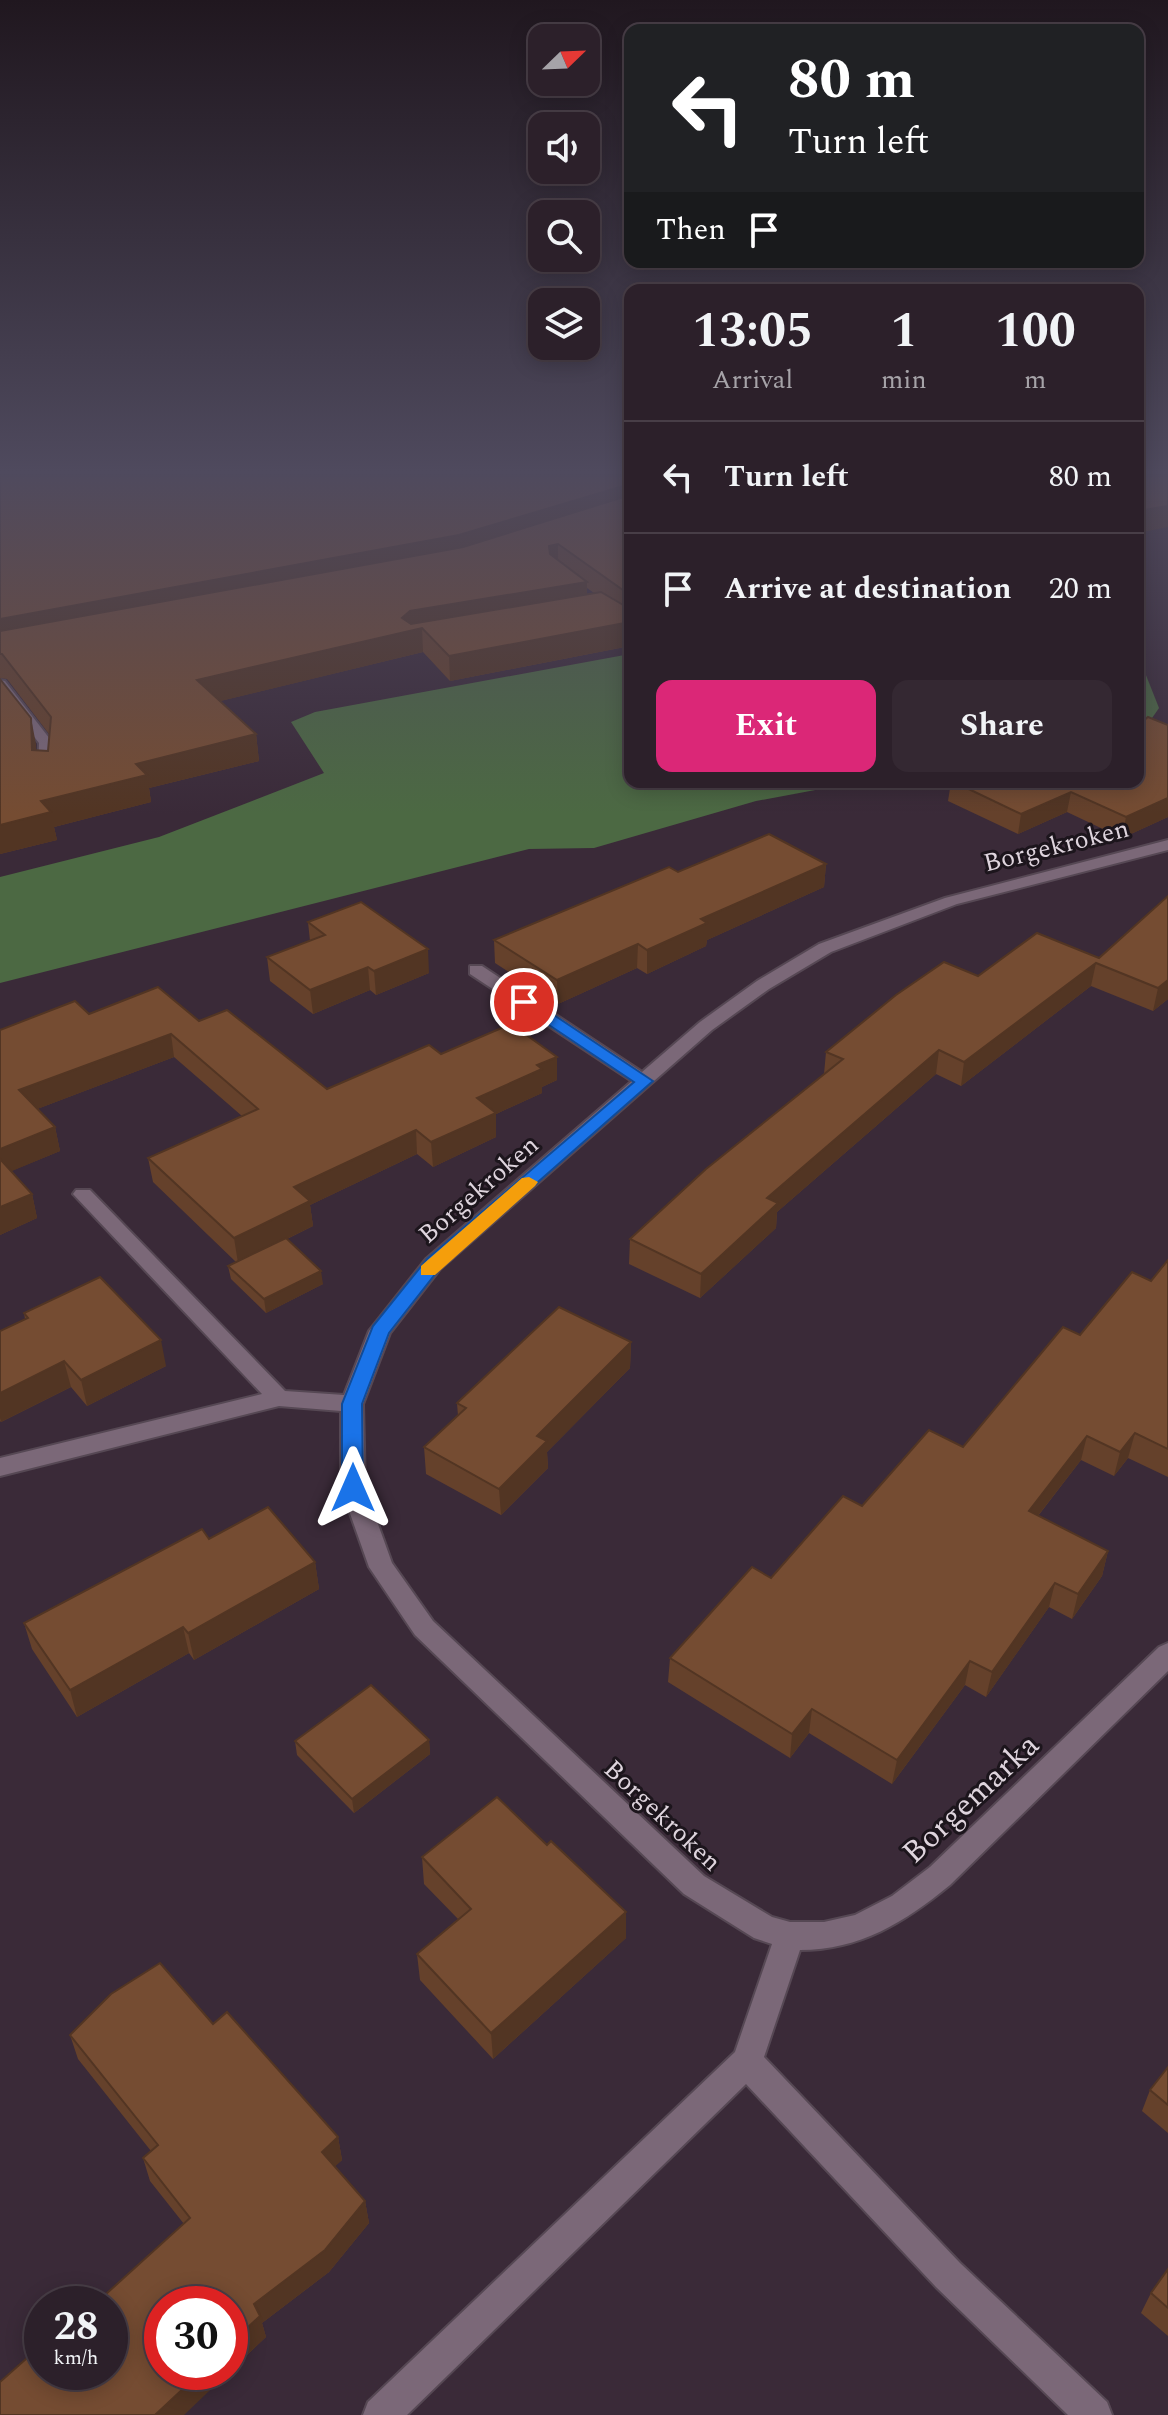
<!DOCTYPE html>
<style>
:root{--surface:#2c202a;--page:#342832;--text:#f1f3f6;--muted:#a6a3a8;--line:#483e47;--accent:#db2777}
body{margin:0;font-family:Spectral,serif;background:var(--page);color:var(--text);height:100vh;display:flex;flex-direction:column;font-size:30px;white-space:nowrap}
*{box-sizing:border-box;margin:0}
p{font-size:26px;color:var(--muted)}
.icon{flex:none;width:44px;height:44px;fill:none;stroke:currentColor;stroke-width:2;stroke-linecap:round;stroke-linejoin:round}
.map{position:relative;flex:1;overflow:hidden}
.panel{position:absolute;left:624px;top:284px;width:520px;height:504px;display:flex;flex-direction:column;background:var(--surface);border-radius:16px;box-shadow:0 4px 20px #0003,0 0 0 2px var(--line)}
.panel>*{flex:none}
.hud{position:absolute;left:624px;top:24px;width:520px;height:244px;border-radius:16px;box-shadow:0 4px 20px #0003,0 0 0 2px var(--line);background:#202124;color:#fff;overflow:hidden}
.needle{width:52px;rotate:67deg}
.tools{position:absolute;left:528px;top:24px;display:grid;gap:16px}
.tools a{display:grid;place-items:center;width:72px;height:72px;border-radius:16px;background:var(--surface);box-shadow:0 4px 20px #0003,0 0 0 2px var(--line);font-size:40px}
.speed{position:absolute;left:24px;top:2286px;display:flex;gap:16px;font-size:40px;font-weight:700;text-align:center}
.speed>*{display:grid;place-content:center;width:104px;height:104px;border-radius:50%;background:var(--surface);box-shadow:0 4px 20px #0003,0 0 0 2px var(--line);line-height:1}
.speed small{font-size:20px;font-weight:400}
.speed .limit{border:12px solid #d22;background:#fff;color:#111}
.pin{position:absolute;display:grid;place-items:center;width:68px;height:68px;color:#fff;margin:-34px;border:4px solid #fff;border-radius:50%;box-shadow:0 2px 8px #0007}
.me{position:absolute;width:88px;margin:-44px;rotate:0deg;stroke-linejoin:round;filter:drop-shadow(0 0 6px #0008)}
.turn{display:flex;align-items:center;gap:28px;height:168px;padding:0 32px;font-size:36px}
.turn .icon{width:104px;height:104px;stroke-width:2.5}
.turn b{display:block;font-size:56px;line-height:68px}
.then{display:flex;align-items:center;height:76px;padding:0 32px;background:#0003;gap:16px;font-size:30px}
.eta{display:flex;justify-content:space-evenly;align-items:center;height:136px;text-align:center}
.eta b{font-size:48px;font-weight:700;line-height:56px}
.primary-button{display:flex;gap:16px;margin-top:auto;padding:16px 32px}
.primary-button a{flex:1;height:92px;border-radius:16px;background:var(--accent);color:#fff;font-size:32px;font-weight:700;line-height:92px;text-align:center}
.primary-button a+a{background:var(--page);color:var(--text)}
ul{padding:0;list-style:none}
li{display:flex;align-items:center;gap:24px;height:112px;padding:0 32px;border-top:2px solid var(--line)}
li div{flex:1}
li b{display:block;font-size:30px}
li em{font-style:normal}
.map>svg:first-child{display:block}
</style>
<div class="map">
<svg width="1168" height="2415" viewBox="0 0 1168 2415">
<rect width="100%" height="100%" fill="#3a2a38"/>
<g fill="#4c6943">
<path d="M 630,654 L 630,782 L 858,782 L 756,801 L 594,848 L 529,849 L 0,983 L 0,877 L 159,837 L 324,773 L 291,722 L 315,712 Z"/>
<path d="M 1138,655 L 1159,708 L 1150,721 L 1138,727 Z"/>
</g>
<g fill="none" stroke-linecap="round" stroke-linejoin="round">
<defs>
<g id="minor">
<path d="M 0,680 L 5,681 L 53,743 L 50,777 L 38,774 L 39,743 L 0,693 Z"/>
<path d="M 1168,840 L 1168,850 L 957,904 L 831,952 L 769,989 L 712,1030 L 440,1269 L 390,1333 L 363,1404 L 365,1488 L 392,1563 L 433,1621 L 704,1876 L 772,1917 L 790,1922 L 824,1922 L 855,1915 L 892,1896 L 930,1867 L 1159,1647 L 1168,1643 L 1168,1671 L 950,1885 C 905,1922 860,1950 800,1950 L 764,2057 L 960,2263 L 1107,2402 L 1112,2415 L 1068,2415 L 936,2287 L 746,2084 L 407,2415 L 363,2415 L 368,2402 L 735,2052 L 772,1944 L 754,1938 L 684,1894 L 415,1635 L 369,1567 L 341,1488 L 341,1411 L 279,1406 L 0,1476 L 0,1458 L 262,1394 L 73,1194 L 76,1190 L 90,1190 L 285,1391 L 344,1395 L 369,1331 L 426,1259 L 632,1081 L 470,974 L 470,966 L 482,966 L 642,1072 L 700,1022 L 757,981 L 819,944 L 945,898 Z"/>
</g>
</defs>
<use href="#minor" stroke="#564854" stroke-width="4"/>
<use href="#minor" fill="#7b6878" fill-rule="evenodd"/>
</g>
<g fill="#65412b" fill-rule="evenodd">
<path d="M 0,476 L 630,476 L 630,646 L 450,681 L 423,652 L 220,701 L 256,734 L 259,761 L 149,788 L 151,802 L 54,827 L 57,840 L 0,854 L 36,744 L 36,750 L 48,751 L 49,734 L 7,679 L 0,678 ZM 587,588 L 594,593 L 587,595 Z"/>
<path d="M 1168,725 L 1168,817 L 1122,838 L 1067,812 L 1018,834 L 948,801 L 951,782 L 1138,782 Z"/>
<path d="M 826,864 L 824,887 L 707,940 L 706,946 L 647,974 L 637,968 L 558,1004 L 495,963 L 494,940 L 678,872 Z"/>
<path d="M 1168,896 L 1168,999 L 1153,1011 L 1091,986 L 961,1086 L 936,1074 L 777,1212 L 776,1228 L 700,1298 L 629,1264 L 630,1239 L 824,1074 L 826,1052 L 978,976 L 1099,958 Z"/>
<path d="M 308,922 L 429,973 L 376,995 L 370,990 L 313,1014 L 270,981 L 267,957 L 310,941 Z"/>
<path d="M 89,1014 L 199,1021 L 327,1089 L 441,1054 L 557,1057 L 557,1080 L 542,1087 L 542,1093 L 496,1114 L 496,1137 L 433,1167 L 417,1154 L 310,1205 L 313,1226 L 287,1239 L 323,1284 L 266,1313 L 231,1279 L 228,1266 L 236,1262 L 153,1182 L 148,1158 L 242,1116 L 174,1057 L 37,1109 L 55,1127 L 60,1151 L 11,1171 L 32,1194 L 37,1218 L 0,1235 L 0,1030 Z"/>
<path d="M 1168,1260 L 1168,1477 L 1128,1458 L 1114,1476 L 1081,1460 L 1038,1516 L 1108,1551 L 1102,1576 L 1072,1619 L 1049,1607 L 986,1697 L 965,1685 L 892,1784 L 809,1733 L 790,1758 L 668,1682 L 670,1658 L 862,1506 L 963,1447 L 1080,1335 L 1151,1281 Z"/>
<path d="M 24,1313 L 166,1366 L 87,1406 L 71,1387 L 1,1422 L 0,1421 L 0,1331 L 25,1319 Z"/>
<path d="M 631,1342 L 630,1368 L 547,1452 L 548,1468 L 501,1515 L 426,1474 L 424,1447 L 458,1416 L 457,1403 Z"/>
<path d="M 209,1539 L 315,1562 L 319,1589 L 194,1660 L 189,1653 L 77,1717 L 32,1649 L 24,1623 Z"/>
<path d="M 429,1740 L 430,1754 L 354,1813 L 297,1755 L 295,1741 Z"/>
<path d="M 547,1845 L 626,1938 L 493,2059 L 420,1980 L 417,1954 L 458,1919 L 424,1884 L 422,1857 Z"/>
<path d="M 213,2024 L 338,2137 L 342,2160 L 335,2166 L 365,2201 L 369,2223 L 329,2272 L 262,2323 L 266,2337 L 230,2371 L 230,2304 L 30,2363 L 184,2224 L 150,2181 L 143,2158 L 151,2151 L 78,2059 L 70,2035 Z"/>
<path d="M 1168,2067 L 1168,2133 L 1142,2111 L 1150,2090 Z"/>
<path d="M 1168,2269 L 1168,2336 L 1141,2313 L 1151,2293 Z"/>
</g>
<g fill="#523523">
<path d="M 629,483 L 629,505 L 460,558 L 0,644 L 0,619 Z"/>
<path d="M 1168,506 L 1168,527 L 1138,533 L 1138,511 Z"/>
<path d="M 558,544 L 558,568 L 550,569 L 549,546 Z"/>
<path d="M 587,582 L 587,606 L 422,628 L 423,652 L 200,706 L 197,680 L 402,618 L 410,611 Z"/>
<path d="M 630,622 L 630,646 L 450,681 L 449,656 Z"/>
<path d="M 31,718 L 36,744 L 37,777 L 32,750 Z"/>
<path d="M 256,734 L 259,761 L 149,788 L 151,802 L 54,827 L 57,840 L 0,854 L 0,825 L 41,801 L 136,764 Z"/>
<path d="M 1071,792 L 1067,812 L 1018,834 L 1021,814 Z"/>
<path d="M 1168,798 L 1168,817 L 1122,838 L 1126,817 Z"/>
<path d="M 826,864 L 824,887 L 707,940 L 706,946 L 647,974 L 647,950 L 701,919 Z"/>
<path d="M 638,944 L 637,968 L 558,1004 L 557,980 Z"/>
<path d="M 428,949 L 429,973 L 376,995 L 374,971 Z"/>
<path d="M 1096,963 L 1091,986 L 961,1086 L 964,1062 Z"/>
<path d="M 368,967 L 370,990 L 313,1014 L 310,990 Z"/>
<path d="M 1168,980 L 1168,999 L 1153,1011 L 1158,988 Z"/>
<path d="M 171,1034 L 174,1057 L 24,1114 L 19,1090 Z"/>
<path d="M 939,1050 L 936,1074 L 777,1212 L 776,1228 L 700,1298 L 701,1274 L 767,1198 Z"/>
<path d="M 557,1057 L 557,1080 L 542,1087 L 542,1093 L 496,1114 L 496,1137 L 433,1167 L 431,1142 L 477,1098 L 537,1065 Z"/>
<path d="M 55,1127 L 60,1151 L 0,1176 L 0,1149 Z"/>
<path d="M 416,1130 L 417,1154 L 310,1205 L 313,1226 L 238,1263 L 234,1238 L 294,1187 Z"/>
<path d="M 32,1194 L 37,1218 L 0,1235 L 0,1207 Z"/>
<path d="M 321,1271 L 323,1284 L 266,1313 L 264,1299 Z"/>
<path d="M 161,1340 L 166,1366 L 87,1406 L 81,1380 Z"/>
<path d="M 631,1342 L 630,1368 L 547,1452 L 548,1468 L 501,1515 L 499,1489 L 537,1436 Z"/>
<path d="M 64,1361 L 71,1387 L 1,1422 L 0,1418 L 0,1393 Z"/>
<path d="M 1135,1433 L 1128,1458 L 1114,1476 L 1120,1452 Z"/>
<path d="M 1087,1436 L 1081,1460 L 1023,1535 L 1029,1511 Z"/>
<path d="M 1108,1551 L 1102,1576 L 1072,1619 L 1078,1594 Z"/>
<path d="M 315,1562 L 319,1589 L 194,1660 L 188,1633 Z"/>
<path d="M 1055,1583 L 1049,1607 L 986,1697 L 992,1672 Z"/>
<path d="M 183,1627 L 189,1653 L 77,1717 L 70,1690 Z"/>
<path d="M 970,1661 L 965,1685 L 892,1784 L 897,1760 Z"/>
<path d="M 812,1709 L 809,1733 L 790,1758 L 792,1734 Z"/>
<path d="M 429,1740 L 430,1754 L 354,1813 L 352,1799 Z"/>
<path d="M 626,1912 L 626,1938 L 493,2059 L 491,2033 Z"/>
<path d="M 338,2137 L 342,2160 L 327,2174 L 322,2152 Z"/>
<path d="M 365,2201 L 369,2223 L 329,2272 L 262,2323 L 266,2337 L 230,2371 L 230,2344 L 254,2304 Z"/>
<path d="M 201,2372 L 229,2372 L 184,2415 L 155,2415 Z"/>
</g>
<g fill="#754c32" stroke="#523523" stroke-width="2">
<path d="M 0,476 L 630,476 L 630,484 L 459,535 L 0,619 Z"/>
<path d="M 1138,476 L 1168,476 L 1168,506 L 1138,511 Z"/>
<path d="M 630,495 L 630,595 L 558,544 L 549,546 L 550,554 L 587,582 L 410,611 L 402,618 L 411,624 L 601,592 L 630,609 L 630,622 L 449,656 L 422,628 L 197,680 L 256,734 L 136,764 L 147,775 L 41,801 L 51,812 L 0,825 L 0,679 L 31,718 L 32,750 L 48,751 L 51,717 L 2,654 L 0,654 L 0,631 L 463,547 Z"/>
<path d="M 1148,717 L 1168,725 L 1168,798 L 1126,817 L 1071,792 L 1021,814 L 954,782 L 1138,782 L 1138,725 Z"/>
<path d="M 769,834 L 826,864 L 701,919 L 707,923 L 647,950 L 638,944 L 557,980 L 494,940 L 669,867 L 678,872 Z"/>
<path d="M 1168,896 L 1168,980 L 1158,988 L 1096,963 L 964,1062 L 939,1050 L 767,1198 L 778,1203 L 701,1274 L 630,1239 L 706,1169 L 843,1059 L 826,1052 L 896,995 L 944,962 L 978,976 L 1037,933 L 1099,958 Z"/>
<path d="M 361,902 L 428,949 L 374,971 L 368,967 L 310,990 L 267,957 L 325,935 L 308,922 Z"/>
<path d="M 158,987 L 199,1021 L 227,1010 L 327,1089 L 429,1045 L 441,1054 L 511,1024 L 557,1057 L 537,1065 L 542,1069 L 477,1098 L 496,1113 L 431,1142 L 416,1130 L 294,1187 L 310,1201 L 234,1238 L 148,1158 L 258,1109 L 171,1034 L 19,1090 L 55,1127 L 0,1149 L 0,1030 L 75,1001 L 89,1014 Z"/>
<path d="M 0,1159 L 32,1194 L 0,1207 Z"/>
<path d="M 286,1238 L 321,1271 L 264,1299 L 228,1266 Z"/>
<path d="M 1168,1260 L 1168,1449 L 1135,1433 L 1120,1452 L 1087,1436 L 1029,1511 L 1108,1551 L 1078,1594 L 1055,1583 L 992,1672 L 970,1661 L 897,1760 L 812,1709 L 792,1734 L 670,1658 L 752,1567 L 771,1578 L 843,1496 L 862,1506 L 929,1430 L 963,1447 L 1063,1327 L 1080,1335 L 1132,1272 L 1151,1281 Z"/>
<path d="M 100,1277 L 161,1340 L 81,1380 L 64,1361 L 0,1393 L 0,1331 L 28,1318 L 24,1313 Z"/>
<path d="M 559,1307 L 631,1342 L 537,1436 L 547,1441 L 499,1489 L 424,1447 L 466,1408 L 457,1403 Z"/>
<path d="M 268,1507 L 315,1562 L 188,1633 L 183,1627 L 70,1690 L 24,1623 L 202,1529 L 209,1539 Z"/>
<path d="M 371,1685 L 429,1740 L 352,1799 L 295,1741 Z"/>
<path d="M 497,1797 L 547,1845 L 551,1841 L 626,1912 L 491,2033 L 417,1954 L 471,1909 L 422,1857 Z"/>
<path d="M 160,1963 L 213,2024 L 227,2012 L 338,2137 L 322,2152 L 365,2201 L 325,2250 L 254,2304 L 260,2316 L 230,2344 L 230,2304 L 162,2304 L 162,2372 L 201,2372 L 155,2415 L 0,2415 L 0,2382 L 27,2358 L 30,2363 L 42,2352 L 42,2372 L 110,2372 L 110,2304 L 95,2304 L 190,2218 L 143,2158 L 158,2145 L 70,2035 L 111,1994 Z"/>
<path d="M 1168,2067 L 1168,2105 L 1150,2090 Z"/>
<path d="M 1168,2269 L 1168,2308 L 1151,2293 Z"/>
</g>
<linearGradient id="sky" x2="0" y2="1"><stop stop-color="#20171f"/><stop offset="0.58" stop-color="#4f4a5e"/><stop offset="1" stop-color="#4f4a5e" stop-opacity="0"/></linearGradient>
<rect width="1168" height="814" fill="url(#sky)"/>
<path fill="#1a73e8" stroke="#114b97" stroke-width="2" d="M 519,999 L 530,999 L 653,1081 L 440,1268 L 389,1333 L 362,1404 L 363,1488 L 353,1496 L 345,1493 L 342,1488 L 342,1404 L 373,1326 L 427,1259 L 634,1082 L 519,1005 Z"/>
<path fill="#f59e0b" d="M 529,1177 L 538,1182 L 535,1186 L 435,1275 L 421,1275 L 421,1266 L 522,1178 Z"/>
<g text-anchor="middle" stroke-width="6" stroke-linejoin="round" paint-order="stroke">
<g font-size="26" fill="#ded4dd" stroke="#1c151c">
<text transform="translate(1056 845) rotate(-14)" y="9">Borgekroken</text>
<text transform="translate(478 1189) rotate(-41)" y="9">Borgekroken</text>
<text transform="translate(663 1815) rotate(43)" y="9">Borgekroken</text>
</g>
<g font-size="32" fill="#ded4dd" stroke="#1c151c">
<text transform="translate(970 1798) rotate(-43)" y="11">Borgemarka</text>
</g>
</g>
</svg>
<div class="tools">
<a><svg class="needle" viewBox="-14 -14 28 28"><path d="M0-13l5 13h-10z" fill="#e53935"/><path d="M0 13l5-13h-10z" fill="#a6a3a8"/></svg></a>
<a><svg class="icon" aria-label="sound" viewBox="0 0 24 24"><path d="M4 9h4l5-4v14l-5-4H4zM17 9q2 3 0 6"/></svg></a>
<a><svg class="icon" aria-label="search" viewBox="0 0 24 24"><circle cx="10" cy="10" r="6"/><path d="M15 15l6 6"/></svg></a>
<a><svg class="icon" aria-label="layers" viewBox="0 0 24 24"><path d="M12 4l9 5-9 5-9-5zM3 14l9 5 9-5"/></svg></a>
</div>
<div class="speed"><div>28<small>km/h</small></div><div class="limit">30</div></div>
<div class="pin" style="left:524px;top:1002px;background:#d93025"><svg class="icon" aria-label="arrive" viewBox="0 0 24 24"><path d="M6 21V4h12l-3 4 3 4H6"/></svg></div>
<svg class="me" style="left:353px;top:1488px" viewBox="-20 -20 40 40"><path d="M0-17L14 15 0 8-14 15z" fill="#1a73e8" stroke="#fff" stroke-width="4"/></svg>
<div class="hud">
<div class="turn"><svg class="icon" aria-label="left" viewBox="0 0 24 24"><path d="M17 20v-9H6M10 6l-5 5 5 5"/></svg><div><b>80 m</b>Turn left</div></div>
<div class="then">Then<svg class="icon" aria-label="arrive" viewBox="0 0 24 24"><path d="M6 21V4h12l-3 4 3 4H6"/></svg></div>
</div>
<section class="panel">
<div class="eta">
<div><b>13:05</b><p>Arrival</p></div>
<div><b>1</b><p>min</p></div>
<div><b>100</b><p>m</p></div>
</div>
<ul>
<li><svg class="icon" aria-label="left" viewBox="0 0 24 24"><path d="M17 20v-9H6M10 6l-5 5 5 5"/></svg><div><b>Turn left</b></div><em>80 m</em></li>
<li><svg class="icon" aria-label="arrive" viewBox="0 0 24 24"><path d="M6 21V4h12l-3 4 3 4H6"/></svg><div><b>Arrive at destination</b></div><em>20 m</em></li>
</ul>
<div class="primary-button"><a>Exit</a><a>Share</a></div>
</section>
</div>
